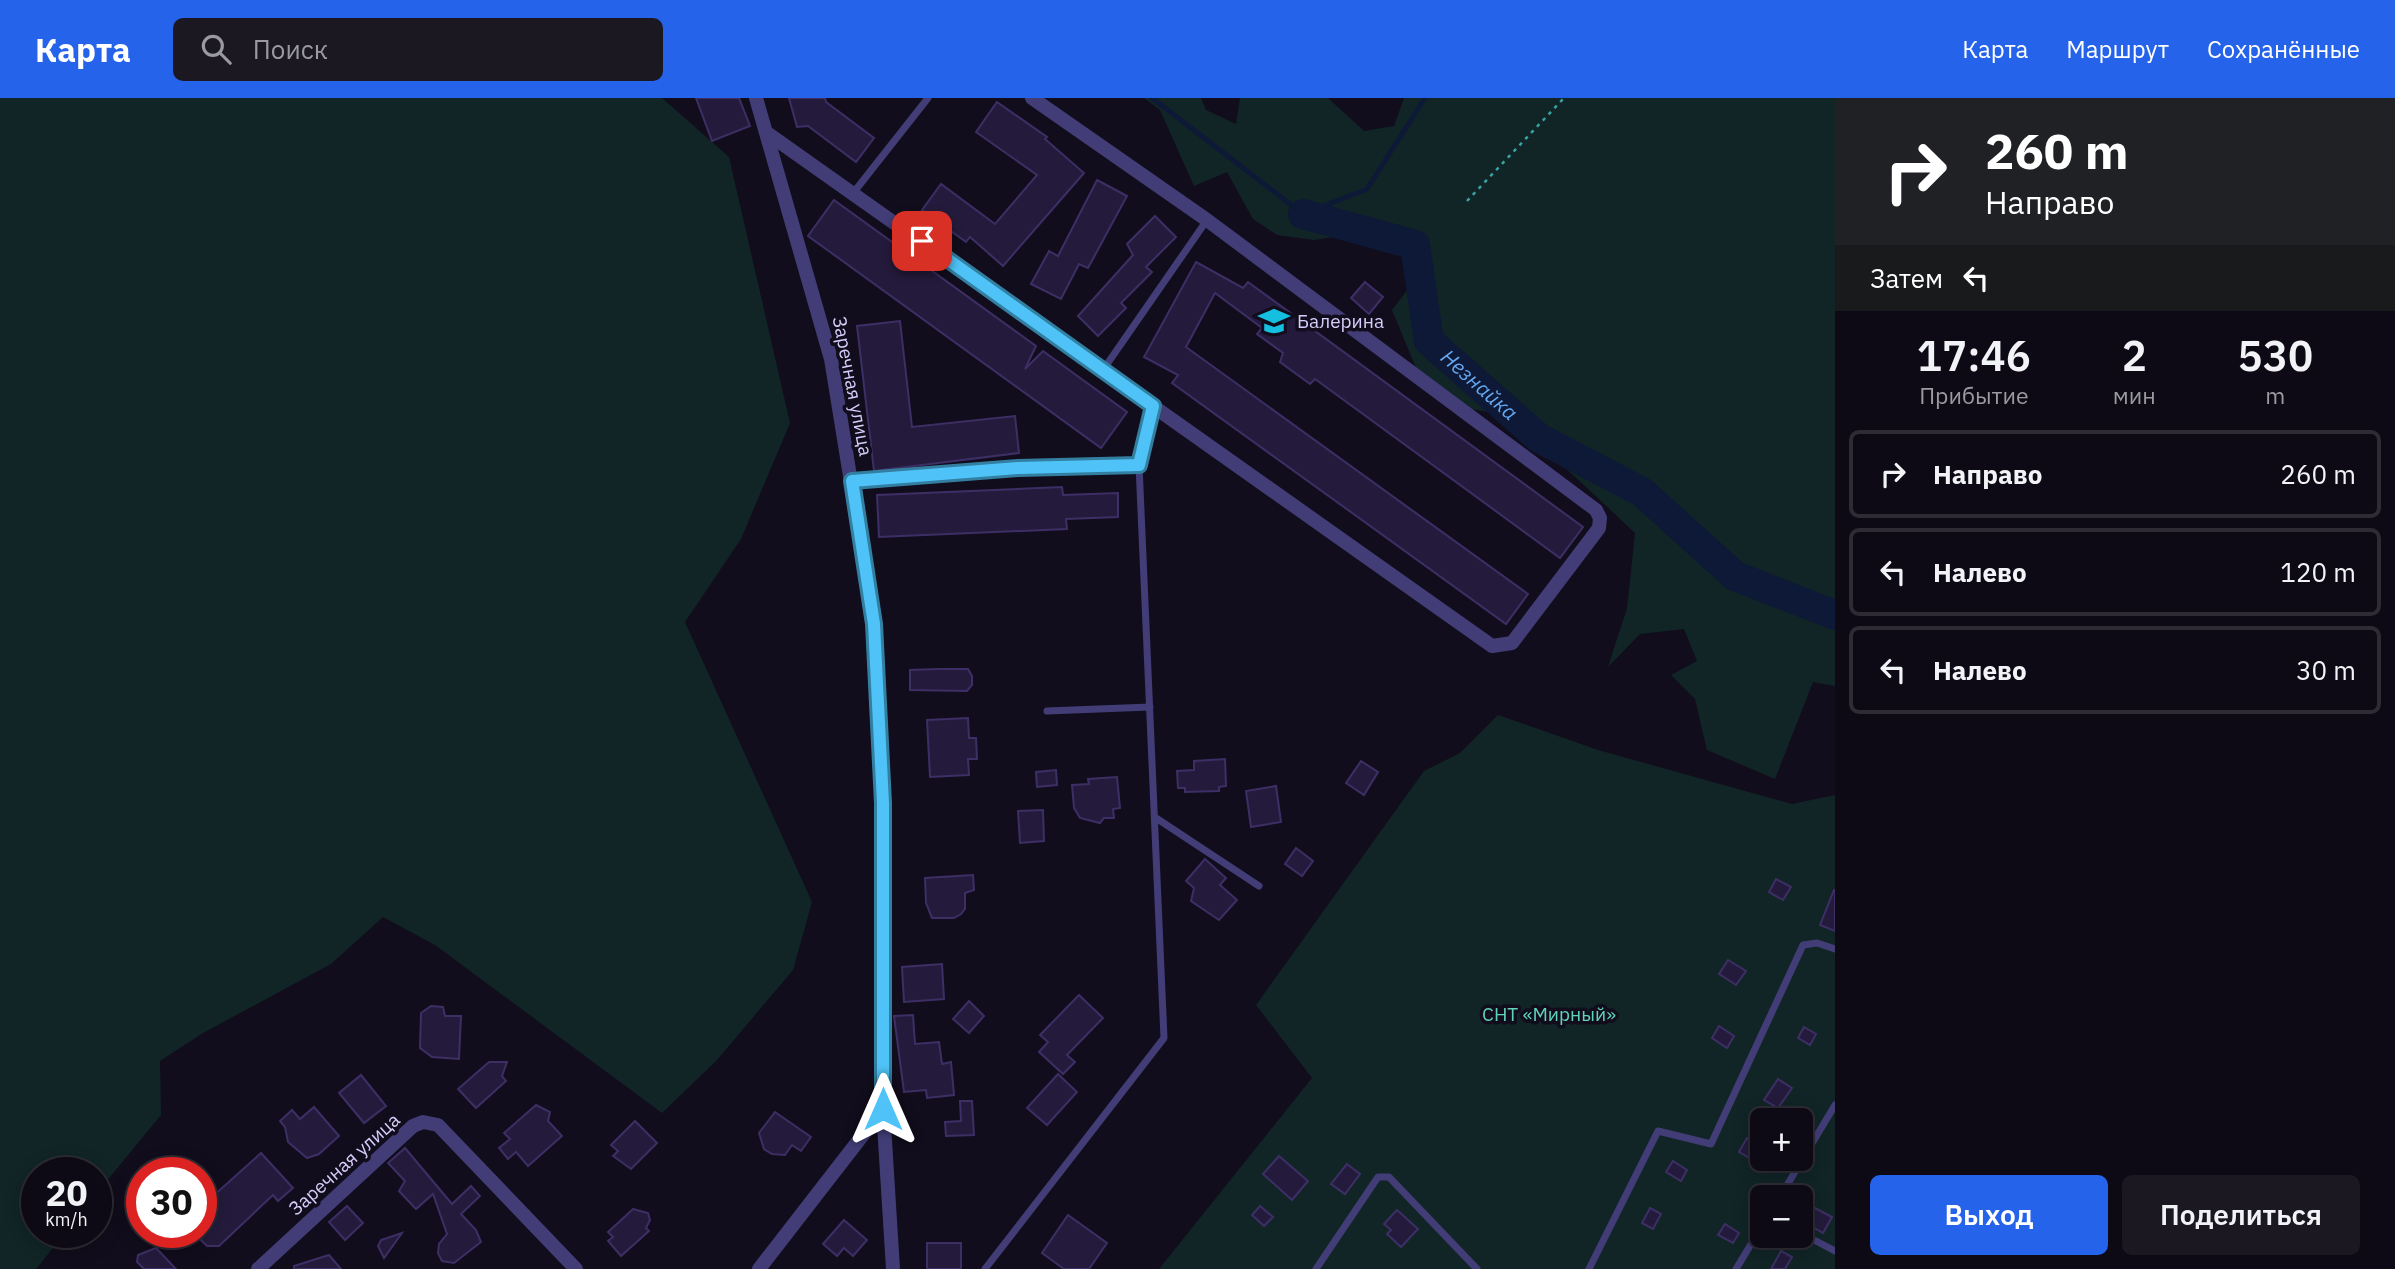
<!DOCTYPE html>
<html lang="ru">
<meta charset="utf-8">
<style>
:root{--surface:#0d0a15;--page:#1b1822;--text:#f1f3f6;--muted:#9a9aa0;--line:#2d2b34;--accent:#2563eb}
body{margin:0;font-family:"IBM Plex Sans",sans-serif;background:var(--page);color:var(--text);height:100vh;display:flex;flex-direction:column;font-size:26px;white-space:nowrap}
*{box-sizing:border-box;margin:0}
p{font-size:23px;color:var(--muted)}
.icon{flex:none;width:38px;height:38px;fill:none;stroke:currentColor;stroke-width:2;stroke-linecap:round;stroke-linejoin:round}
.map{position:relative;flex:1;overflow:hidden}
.drawer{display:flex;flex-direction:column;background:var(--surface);width:560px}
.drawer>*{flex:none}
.guide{background:#202124;color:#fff;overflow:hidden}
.fabs{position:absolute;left:1750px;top:1010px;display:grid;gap:14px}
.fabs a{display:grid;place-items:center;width:63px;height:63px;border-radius:10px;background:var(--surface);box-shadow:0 4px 18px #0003,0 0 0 2px var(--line);font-size:35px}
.speed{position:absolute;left:21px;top:1059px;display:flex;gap:14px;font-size:35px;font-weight:700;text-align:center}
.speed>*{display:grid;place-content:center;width:91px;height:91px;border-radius:50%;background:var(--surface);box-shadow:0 4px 18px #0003,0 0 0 2px var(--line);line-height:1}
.speed small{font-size:18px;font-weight:400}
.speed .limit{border:10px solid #d22;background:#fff;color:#111}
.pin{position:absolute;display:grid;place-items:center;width:60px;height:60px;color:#fff;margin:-30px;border-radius:14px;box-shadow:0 4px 10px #0006}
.me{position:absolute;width:77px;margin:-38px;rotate:0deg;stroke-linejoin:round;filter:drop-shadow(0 0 5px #0008)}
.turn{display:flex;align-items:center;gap:24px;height:147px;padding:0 35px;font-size:32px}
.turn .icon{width:91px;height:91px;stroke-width:2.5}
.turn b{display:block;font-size:49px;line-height:60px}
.then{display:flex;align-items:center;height:66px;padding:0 35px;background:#0003;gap:14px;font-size:26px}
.eta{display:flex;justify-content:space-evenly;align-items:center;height:119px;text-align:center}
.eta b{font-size:42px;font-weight:600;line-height:49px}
.button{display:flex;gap:14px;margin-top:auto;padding:14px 35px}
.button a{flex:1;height:80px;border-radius:10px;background:var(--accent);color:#fff;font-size:28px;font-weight:600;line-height:80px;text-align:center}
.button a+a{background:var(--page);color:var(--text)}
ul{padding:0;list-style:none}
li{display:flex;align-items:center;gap:21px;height:88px;margin:0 14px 10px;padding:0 21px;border:4px solid var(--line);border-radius:10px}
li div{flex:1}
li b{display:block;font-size:26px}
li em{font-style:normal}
header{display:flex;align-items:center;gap:42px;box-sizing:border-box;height:98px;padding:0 35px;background:var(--accent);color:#fff}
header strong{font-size:33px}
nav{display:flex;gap:38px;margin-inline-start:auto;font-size:24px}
.search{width:490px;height:63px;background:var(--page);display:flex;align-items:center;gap:18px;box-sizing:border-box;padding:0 24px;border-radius:10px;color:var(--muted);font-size:26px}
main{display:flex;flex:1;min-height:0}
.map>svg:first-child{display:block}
</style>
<header>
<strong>Карта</strong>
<div class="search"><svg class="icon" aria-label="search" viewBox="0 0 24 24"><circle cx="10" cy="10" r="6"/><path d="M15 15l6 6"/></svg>Поиск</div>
<nav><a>Карта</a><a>Маршрут</a><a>Сохранённые</a></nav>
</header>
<main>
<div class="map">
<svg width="1835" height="1171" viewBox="0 0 1835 1171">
<rect width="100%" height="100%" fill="#110d1c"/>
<g fill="#112526" fill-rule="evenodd">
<path d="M 0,0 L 662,0 L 729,59 L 790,325 L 741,441 L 685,524 L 812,804 L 793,872 L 717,962 L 662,1015 L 435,847 L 383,819 L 331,866 L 203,935 L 160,963 L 161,1017 L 96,1096 L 96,1074 L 37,1074 L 37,1134 L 66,1134 L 36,1171 L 0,1171 Z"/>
<path d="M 1144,0 L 1201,0 L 1206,12 L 1236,26 L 1240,0 L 1328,0 L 1364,33 L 1394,28 L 1404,0 L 1835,0 L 1835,588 L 1813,584 L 1775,681 L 1707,652 L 1695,601 L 1671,577 L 1697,563 L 1684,531 L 1640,536 L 1608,569 L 1627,510 L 1635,435 L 1510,318 L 1460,309 L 1418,275 L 1392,212 L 1428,165 L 1351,136 L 1314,142 L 1277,137 L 1253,121 L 1227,74 L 1194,88 L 1160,12 Z"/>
<path d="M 1498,617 L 1598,652 L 1792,706 L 1835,697 L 1835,1171 L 1159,1171 L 1312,980 L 1256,907 L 1424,673 L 1460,655 ZM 1762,1022 L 1801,1022 L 1801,1060 L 1762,1060 ZM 1762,1099 L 1801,1099 L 1801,1138 L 1762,1138 Z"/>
</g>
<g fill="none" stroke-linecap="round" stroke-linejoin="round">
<path stroke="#0d1936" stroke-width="5" d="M 1152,0 L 1303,116 L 1367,91 L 1425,0"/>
<path stroke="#0d1936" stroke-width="30" id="s1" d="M 1303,116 L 1415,147 L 1429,243 L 1539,340 L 1642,394 L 1735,478 L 1835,517"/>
</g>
<g fill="#241b3c" stroke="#3d2f65" stroke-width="2">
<path d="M 696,0 L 739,0 L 750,28 L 712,43 Z"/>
<path d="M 789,0 L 825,0 L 826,4 L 874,40 L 856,64 L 808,28 L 797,29 Z"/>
<path d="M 997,4 L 1047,39 L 1045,41 L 1084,75 L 1003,168 L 970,139 L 966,144 L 922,112 L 941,86 L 995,126 L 1037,77 L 976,34 Z"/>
<path d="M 1097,82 L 1127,98 L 1088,170 L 1079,166 L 1061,201 L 1031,186 L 1049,153 L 1058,158 Z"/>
<path d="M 834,102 L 1036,248 L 1025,271 L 1043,253 L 1127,314 L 1101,350 L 808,138 Z"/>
<path d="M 1155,118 L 1176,139 L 1146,169 L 1152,174 L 1121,205 L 1126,210 L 1098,238 L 1078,218 L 1133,157 L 1127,146 Z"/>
<path d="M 1196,164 L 1243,190 L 1248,184 L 1583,429 L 1560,460 L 1315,281 L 1310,286 L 1280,264 L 1283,255 L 1257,236 L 1262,230 L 1215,195 L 1186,249 L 1528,496 L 1506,526 L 1172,285 L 1178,277 L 1144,259 Z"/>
<path d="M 1365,184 L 1383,199 L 1369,216 L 1351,200 Z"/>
<path d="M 900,223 L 912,329 L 1015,318 L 1019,355 L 874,373 L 857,228 Z"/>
<path d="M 1062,389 L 1063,397 L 1118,395 L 1118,419 L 1066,421 L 1067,431 L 879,439 L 877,397 Z"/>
<path d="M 939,571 L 968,571 L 972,578 L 972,587 L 967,593 L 910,592 L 910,572 Z"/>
<path d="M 968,620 L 969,640 L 976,640 L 977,661 L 968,661 L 969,677 L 930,679 L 927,622 Z"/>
<path d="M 1225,661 L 1226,688 L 1219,689 L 1219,693 L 1185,694 L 1185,690 L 1178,690 L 1177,673 L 1194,672 L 1194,663 Z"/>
<path d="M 1361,663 L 1378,674 L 1364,697 L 1346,685 Z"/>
<path d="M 1056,672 L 1057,687 L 1037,689 L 1036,674 Z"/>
<path d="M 1117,679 L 1120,710 L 1113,711 L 1114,720 L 1104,720 L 1100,725 L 1080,720 L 1074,710 L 1072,687 L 1089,686 L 1088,681 Z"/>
<path d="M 1276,688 L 1281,724 L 1251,729 L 1246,693 Z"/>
<path d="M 1043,712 L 1044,743 L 1020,745 L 1018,713 Z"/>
<path d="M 1296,750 L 1313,763 L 1302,778 L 1285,766 Z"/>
<path d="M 1205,761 L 1226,780 L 1220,787 L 1237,802 L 1219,822 L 1191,803 L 1194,790 L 1186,783 Z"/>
<path d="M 973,777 L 974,792 L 965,795 L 965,811 L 961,816 L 954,820 L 932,820 L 926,805 L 925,780 Z"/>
<path d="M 1776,781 L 1791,789 L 1783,802 L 1769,794 Z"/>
<path d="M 1834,792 L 1835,792 L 1835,833 L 1820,827 Z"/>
<path d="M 1728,862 L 1746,873 L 1736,887 L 1719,876 Z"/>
<path d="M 942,866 L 944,901 L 904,904 L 902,869 Z"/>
<path d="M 1079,897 L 1103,920 L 1067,957 L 1075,964 L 1063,976 L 1039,954 L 1048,944 L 1040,937 Z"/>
<path d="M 969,903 L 984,918 L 969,935 L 953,921 Z"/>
<path d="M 431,908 L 443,909 L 445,918 L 461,918 L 459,961 L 432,959 L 420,950 L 421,915 Z"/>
<path d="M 913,917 L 915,946 L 939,944 L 942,966 L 951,964 L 954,997 L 927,1000 L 926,992 L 904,994 L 894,918 Z"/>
<path d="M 1719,928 L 1734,938 L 1727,950 L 1712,940 Z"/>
<path d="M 1804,929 L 1816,936 L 1810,947 L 1798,940 Z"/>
<path d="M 489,964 L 507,964 L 502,978 L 506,983 L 476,1010 L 458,991 Z"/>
<path d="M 1058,976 L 1077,994 L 1047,1027 L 1027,1010 Z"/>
<path d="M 361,977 L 386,1008 L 364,1025 L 339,995 Z"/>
<path d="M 1778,981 L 1792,990 L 1778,1010 L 1764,1002 Z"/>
<path d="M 960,1003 L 972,1003 L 974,1037 L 946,1038 L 945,1024 L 961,1023 Z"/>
<path d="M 536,1007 L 550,1014 L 548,1023 L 562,1038 L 528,1068 L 516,1054 L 508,1061 L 499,1050 L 510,1041 L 504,1035 Z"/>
<path d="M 314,1009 L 339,1038 L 319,1056 L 307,1060 L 288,1044 L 285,1029 L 280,1023 L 292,1012 L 300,1021 Z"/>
<path d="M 775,1014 L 811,1039 L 801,1053 L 792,1047 L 785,1057 L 772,1056 L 764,1051 L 759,1035 Z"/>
<path d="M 635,1023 L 657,1045 L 631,1071 L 613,1058 L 618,1053 L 611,1047 Z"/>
<path d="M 1747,1040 L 1761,1048 L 1753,1062 L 1739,1054 Z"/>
<path d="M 405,1050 L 452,1106 L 471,1088 L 480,1098 L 461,1116 L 476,1132 L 481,1144 L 454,1165 L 442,1163 L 438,1155 L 439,1146 L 447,1136 L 433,1096 L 416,1111 L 399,1093 L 405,1083 L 388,1065 Z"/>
<path d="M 261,1055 L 293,1090 L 278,1103 L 273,1097 L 219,1148 L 207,1148 L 201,1142 L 201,1109 Z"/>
<path d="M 1279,1058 L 1308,1083 L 1292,1102 L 1263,1076 Z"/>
<path d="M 1673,1063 L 1687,1072 L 1681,1083 L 1666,1074 Z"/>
<path d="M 1347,1066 L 1360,1076 L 1345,1096 L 1331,1086 Z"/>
<path d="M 347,1108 L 363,1125 L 345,1142 L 329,1124 Z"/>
<path d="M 1260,1108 L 1273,1119 L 1264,1128 L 1252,1117 Z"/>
<path d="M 1811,1108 L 1832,1119 L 1823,1135 L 1803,1123 Z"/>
<path d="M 1650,1110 L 1661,1116 L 1653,1131 L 1642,1125 Z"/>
<path d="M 633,1111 L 648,1115 L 650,1122 L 646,1130 L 649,1133 L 621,1158 L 608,1143 L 613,1139 L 608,1134 Z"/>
<path d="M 1397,1112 L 1418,1131 L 1401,1149 L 1387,1136 L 1391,1132 L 1384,1126 Z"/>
<path d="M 1068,1117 L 1107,1145 L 1089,1171 L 1064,1171 L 1042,1155 Z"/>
<path d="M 844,1122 L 867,1142 L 853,1158 L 844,1150 L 837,1158 L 823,1146 Z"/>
<path d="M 1725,1126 L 1739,1135 L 1733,1145 L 1718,1137 Z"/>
<path d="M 402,1135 L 384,1160 L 378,1148 L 381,1142 Z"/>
<rect x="927" y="1145" width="34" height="26"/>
<path d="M 156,1150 L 176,1171 L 144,1171 L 137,1164 L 138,1157 Z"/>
<path d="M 1781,1153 L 1792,1159 L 1785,1171 L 1771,1171 Z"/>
<path d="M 329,1157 L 341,1171 L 294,1171 L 294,1168 Z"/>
</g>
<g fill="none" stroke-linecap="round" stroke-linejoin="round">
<path stroke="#38a4a4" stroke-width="2.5" stroke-dasharray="3.5 5" stroke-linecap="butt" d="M 1467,103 L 1564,0"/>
<g stroke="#423d77" stroke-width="7">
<path d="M 854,94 L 928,0"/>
<path d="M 1103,272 L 1207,122"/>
<path d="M 852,382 L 1018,370 L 1139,367"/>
<path d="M 1047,613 L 1150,609"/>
<path d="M 1156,720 L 1259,788"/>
<path d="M 1780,1099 L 1835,1007"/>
<path d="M 1816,1143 L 1835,1153"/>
<path d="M 985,1171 L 1164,940 L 1139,367 L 1152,308"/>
<path d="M 1316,1171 L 1378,1079 L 1389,1079 L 1477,1171"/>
<path d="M 1589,1171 L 1658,1033 L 1711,1046 L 1803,847 L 1817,845 L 1835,851"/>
<path d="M 1736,1171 L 1762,1128"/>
</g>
<g stroke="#423d77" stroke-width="14">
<path d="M 756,0 L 831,261 L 874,526 L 883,705 L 883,1011 L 893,1171"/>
<path d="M 767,35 L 1492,548 L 1512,545 L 1599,430 L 1600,420 L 1596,412 L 1207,122 L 1032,0"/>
<path d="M 258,1171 L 413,1028 L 423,1024 L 438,1027 L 576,1171"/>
<path d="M 759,1171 L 883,1011"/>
</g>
</g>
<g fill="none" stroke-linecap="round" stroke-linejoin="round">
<defs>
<path id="route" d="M 883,1011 L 883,705 L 874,526 L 852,383 L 1018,370 L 1139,367 L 1153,308 L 922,143"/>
</defs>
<use href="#route" stroke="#337fa1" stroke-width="18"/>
<use href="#route" stroke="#4fc3f7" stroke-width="12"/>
</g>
<defs>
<symbol id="school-bare" viewBox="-9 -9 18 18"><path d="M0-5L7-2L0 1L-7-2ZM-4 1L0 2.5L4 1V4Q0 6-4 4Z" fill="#15bfdf" stroke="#110d1c" stroke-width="2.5" paint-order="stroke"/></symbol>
</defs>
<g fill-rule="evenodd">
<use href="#school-bare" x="1252" y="201" width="44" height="44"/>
</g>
<g text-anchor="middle" stroke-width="7" stroke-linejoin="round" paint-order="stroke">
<g font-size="19" fill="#d5cdfa" stroke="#110d1c" text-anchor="start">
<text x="1297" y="230">Балерина</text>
</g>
<g font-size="19" fill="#d5cdfa" stroke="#110d1c">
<text transform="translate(853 288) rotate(79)" y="7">Заречная улица</text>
<text transform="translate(344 1066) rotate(-42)" y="7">Заречная улица</text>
</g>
<g font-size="19" fill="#61d3bd" stroke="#110d1c">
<text x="1549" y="923">СНТ «Мирный»</text>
</g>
<g font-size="21" font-style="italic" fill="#65a8f1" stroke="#110d1c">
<text dy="7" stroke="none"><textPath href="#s1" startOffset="280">Незнайка</textPath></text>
</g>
</g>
</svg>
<div class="fabs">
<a>+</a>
<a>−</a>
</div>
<div class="speed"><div>20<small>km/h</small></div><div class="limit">30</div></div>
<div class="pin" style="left:922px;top:143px;background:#d93025"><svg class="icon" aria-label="arrive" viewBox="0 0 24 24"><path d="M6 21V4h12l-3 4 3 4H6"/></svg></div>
<svg class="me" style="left:883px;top:1011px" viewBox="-20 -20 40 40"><path d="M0-17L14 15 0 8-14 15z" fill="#4fc3f7" stroke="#fff" stroke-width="4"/></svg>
</div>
<section class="drawer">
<div class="guide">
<div class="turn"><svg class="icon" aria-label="right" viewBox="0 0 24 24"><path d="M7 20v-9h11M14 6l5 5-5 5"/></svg><div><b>260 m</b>Направо</div></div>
<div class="then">Затем<svg class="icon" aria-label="left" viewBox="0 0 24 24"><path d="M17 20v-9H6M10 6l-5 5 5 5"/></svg></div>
</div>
<div class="eta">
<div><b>17:46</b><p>Прибытие</p></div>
<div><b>2</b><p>мин</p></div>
<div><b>530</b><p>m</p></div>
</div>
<ul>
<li><svg class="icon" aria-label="right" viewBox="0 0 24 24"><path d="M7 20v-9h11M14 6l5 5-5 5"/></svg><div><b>Направо</b></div><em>260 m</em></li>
<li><svg class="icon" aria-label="left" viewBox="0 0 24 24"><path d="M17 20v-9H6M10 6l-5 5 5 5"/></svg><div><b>Налево</b></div><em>120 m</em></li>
<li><svg class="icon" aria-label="left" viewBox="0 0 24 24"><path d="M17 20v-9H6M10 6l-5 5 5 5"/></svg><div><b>Налево</b></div><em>30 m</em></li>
</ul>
<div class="button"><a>Выход</a><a>Поделиться</a></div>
</section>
</main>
